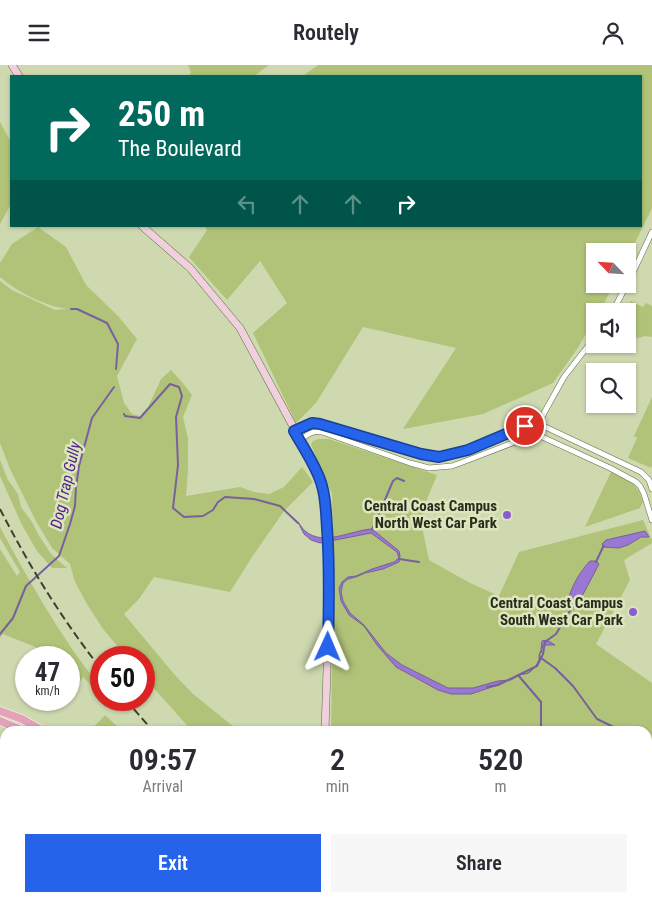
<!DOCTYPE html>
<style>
:root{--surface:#fff;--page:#f7f7f7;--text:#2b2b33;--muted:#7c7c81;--accent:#2563eb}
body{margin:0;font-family:"Roboto Condensed",sans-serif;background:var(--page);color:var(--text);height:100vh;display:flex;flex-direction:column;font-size:19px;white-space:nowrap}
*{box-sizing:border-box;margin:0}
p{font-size:16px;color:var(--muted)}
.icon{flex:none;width:28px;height:28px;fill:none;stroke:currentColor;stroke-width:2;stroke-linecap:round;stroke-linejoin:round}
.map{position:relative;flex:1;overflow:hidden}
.sheet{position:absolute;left:0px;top:661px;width:652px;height:176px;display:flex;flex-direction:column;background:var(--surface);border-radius:15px 15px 0 0;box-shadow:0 1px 4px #0004}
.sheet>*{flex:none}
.guide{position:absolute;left:10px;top:10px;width:632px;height:152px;border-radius:0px;box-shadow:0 1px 4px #0004;background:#00695c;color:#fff;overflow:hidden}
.needle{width:32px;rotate:295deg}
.buttons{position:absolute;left:586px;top:178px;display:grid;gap:10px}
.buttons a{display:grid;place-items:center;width:50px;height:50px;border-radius:0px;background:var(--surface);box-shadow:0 1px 4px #0004;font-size:25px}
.speed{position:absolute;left:15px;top:581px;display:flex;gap:10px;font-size:25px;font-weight:700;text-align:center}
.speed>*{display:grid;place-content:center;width:65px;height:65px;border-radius:50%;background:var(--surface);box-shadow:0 1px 4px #0004;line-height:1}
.speed small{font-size:12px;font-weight:400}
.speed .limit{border:8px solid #d22;background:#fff;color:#111}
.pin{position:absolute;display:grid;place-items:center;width:42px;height:42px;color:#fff;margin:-21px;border:2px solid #fff;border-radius:50%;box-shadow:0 1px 5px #0007}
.me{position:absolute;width:55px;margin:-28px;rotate:1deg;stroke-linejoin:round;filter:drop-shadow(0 0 4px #0008)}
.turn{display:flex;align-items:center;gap:18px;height:105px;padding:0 25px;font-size:22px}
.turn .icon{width:65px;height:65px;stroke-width:2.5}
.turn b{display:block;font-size:35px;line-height:42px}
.lanes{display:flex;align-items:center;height:48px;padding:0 25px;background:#0003;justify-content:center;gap:25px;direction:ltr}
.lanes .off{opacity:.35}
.eta{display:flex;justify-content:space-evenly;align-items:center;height:85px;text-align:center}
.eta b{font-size:30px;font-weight:600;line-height:35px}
.cta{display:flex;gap:10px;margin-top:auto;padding:10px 25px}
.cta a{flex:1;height:58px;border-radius:0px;background:var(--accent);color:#fff;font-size:20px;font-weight:600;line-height:58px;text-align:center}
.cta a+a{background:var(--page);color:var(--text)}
header{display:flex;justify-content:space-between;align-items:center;height:65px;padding:0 25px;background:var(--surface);font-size:22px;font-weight:600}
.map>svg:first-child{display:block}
</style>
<header><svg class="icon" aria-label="menu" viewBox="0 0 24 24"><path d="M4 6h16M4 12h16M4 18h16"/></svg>Routely<svg class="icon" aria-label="person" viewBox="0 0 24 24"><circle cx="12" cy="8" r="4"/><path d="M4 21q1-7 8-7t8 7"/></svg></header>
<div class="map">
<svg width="652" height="837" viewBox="0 0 652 837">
<rect width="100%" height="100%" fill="#ced9b0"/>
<g fill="#b1c378">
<path d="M 188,0 L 269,0 L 254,11 L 189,11 L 191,8 Z"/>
<path d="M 318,0 L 652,0 L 652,143 L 628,192 L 628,186 L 595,186 L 595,219 L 614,219 L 600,246 L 595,246 L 595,254 L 577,284 L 553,318 L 483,349 L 403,364 L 456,283 L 363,262 L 316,338 L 296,358 L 253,268 L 287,238 L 260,196 L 227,235 L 189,192 L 207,165 L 205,161 L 641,161 L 641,11 L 303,11 Z"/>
<path d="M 0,57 L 11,77 L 11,139 L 0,159 Z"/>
<path d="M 38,162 L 66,182 L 86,220 L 118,251 L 137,274 L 117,311 L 124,338 L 132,349 L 140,351 L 148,342 L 161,314 L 171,305 L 182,317 L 192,330 L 183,352 L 188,373 L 188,405 L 186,431 L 240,422 L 254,427 L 269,429 L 284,422 L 302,402 L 313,417 L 284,446 L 252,492 L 230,527 L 154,512 L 139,534 L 124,549 L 174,609 L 193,629 L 239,666 L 192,666 L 144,612 L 144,592 L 127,592 L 103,564 L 87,539 L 75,517 L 70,499 L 52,483 L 36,456 L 10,404 L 0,378 L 0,216 L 12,225 L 55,245 L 67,244 C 42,240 19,228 0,212 L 0,198 L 12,179 Z"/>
<path d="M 631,236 L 643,242 L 646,238 L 652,241 L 652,272 L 645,271 L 638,273 L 635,272 L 634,273 L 628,270 L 628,246 L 626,246 Z"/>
<path d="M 652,332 L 652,401 L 651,403 L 628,393 L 637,373 L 634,371 Z"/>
<path d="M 319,374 L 329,374 L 437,410 L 425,439 L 422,462 L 429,495 L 470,518 L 499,531 L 519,487 L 643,455 L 652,475 L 652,478 L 624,495 L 630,515 L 596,579 L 652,618 L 652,778 L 648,785 L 648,666 L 331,666 L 334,475 L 376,467 L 333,472 L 332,429 L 311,380 L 313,376 Z"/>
<path d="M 0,395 L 8,415 L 18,429 L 21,442 L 32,457 L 38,469 L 51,489 L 67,503 L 52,503 L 37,486 L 22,460 L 0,411 Z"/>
<path d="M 611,407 C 629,415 637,417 643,437 L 640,443 L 585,462 Z"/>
<path d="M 0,462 C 30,518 61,573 101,623 L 100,629 L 83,612 L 74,624 L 69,621 L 69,592 L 54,592 L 55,590 L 3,569 L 0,573 L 0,484 L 17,511 L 20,507 L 0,473 Z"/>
<path d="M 105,650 L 122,666 L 90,666 Z"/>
<path d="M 542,833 L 614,833 L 611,837 L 545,837 Z"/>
</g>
<g fill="#9977d2" stroke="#77619c">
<path d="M 298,457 C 300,460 303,464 305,466 C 324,482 351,465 372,464 L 399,486 L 400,491 L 399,497 L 383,504 L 365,508 L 356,512 L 348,514 L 343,518 L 341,527 L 343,536 L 350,548 L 364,560 L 386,588 L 402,600 L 448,623 L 473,623 L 498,616 L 509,615 L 514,613 L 517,610 L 528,608 L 536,601 L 539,595 L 539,590 L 541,585 L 542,576 L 547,575 L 555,580 L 543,580 L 541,588 L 539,589 L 541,592 C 538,598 534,605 528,608 C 526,609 523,609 520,610 C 511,614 513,616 501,616 L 498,620 L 471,629 L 451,629 L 438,625 L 396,602 L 377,580 L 364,561 L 349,550 L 341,536 L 339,523 L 342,517 L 348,512 L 356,511 L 372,504 L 394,497 L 399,493 L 397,487 L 371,468 L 320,478 L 311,475 L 304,469 Z"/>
<path d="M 645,466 L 649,472 L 641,472 L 628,480 L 619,483 L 603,482 L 602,479 L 606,475 Z"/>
<path d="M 590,496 L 596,496 L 599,499 L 578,539 L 571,545 L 567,538 C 572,521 578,509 590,496 Z"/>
</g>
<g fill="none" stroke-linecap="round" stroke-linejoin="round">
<g stroke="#77619c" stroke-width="2">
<path d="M 71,244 L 77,244 L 107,258 L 118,279 L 116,304"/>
<path d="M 124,349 L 125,351 L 140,353 L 170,319 L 179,322 L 182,331 L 176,352 L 178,400 L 173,443 L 184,452 L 203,451 L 213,445 L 218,437 L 225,432 L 254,434 L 280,441 L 298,458"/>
<path d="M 372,465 L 393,416 L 397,413 L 404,416"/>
<path d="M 399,494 L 419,497"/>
<path d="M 596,497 L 603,482 L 604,481"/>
<path d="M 0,569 L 13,553 L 26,521 L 59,491 L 70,459 L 75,441 L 76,422 L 79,401 L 92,353 L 114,322"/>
<path d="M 541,593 L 555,603 L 573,621 L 597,654 L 622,666"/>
<path d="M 518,610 L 541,637 L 541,666"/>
<path d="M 487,622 L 498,620 L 537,601 L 543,589 L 545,577 L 556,569 L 571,544"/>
<path d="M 648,677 L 652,679"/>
<path d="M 568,832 L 570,837"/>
</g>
<defs>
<g id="minor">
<path d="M 628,218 L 652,167"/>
<path d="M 613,246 L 627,219"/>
<path d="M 294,366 L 312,358 L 321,359 L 421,389 L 439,392 L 468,385 L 525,361 L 539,359 L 641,407 L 649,415 L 652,424"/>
<path d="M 538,370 L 539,359 L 544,348 L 564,312 L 595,272"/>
<path d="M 299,376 C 307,370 312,365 322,367 L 410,398 L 429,403 L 452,401 L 463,397 L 528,372 L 538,370 L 610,403 L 636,417 L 640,421 L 644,429 L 652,455"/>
<path d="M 648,815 L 652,817"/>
<path d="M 274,832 L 281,837"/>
<path d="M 3,837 L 7,832"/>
</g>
<g id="tertiary">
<path d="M 648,801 L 652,795"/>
<path d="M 428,832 L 436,837"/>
<path d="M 622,837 L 625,832"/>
</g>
<g id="secondary">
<path d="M 12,0 L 19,11"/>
<path d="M 142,161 L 190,203 L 240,263 L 309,391 L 322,420 L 325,442 L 328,476 L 329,543 L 325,666"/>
</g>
<g id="primary">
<path d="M 0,646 L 22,654 L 43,666"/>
<path d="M 0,656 L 23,666"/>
<path d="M 295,832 L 302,837"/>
<path d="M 308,832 L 315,837"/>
</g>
</defs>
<use href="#minor" stroke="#636c47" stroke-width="6"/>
<use href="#tertiary" stroke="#636c47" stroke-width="8"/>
<use href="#secondary" stroke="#636c47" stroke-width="8"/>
<use href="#primary" stroke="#fff" stroke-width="9"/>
<use href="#minor" stroke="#fff" stroke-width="5"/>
<use href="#tertiary" stroke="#fff" stroke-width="6"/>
<use href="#secondary" stroke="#f0d0dc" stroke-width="7"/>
<use href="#primary" stroke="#e2a2b8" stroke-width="8"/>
<g stroke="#3c412e" stroke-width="2" stroke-dasharray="8 4" stroke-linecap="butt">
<path d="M 0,444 C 29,501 62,554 101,604"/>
<path d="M 126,635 L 153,666"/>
<path d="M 346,832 L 354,837"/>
</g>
<defs>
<path id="secondary-bridge" d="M 350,837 L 352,832"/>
</defs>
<use href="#secondary-bridge" stroke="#636c47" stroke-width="8" stroke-linecap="butt"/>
<use href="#secondary-bridge" stroke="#f0d0dc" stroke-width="7"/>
</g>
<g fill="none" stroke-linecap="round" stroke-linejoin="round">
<defs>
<path id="route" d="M 328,582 C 329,542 330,502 327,463 C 326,449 326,434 322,421 C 318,404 303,382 294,366 L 312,358 L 320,359 L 421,389 L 439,392 L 468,385 L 525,361"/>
</defs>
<use href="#route" stroke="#184099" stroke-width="12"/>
<use href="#route" stroke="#2563eb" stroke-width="9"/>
</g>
<g fill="#8c5ad3" stroke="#dbe6bc" stroke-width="2">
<circle cx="507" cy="450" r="5"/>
<circle cx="633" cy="547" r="5"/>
</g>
<g text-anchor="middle" stroke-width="5" stroke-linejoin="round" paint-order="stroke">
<g font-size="15" font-weight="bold" fill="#292d1d" stroke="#dbe6bc" text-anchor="end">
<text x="497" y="446">Central Coast Campus<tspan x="497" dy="17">North West Car Park</tspan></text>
<text x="623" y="543">Central Coast Campus<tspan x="623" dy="17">South West Car Park</tspan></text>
</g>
<g font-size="16" font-style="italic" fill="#54228e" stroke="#dbe6bc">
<text transform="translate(65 420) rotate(-77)" y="6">Dog Trap Gully</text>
</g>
</g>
</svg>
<div class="buttons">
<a><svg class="needle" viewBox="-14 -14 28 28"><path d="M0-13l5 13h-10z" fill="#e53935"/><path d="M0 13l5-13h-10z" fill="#7c7c81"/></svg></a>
<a><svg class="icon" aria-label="sound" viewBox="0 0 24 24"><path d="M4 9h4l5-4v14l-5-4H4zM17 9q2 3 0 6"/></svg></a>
<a><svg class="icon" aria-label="search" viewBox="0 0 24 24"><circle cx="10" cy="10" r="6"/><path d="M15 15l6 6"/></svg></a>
</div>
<div class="speed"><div>47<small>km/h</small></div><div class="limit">50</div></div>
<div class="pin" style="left:525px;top:361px;background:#d93025"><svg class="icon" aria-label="arrive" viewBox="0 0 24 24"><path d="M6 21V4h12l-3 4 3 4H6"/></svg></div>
<svg class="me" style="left:328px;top:582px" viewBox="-20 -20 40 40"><path d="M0-17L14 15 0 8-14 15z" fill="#2563eb" stroke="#fff" stroke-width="4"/></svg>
<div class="guide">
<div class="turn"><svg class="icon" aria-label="right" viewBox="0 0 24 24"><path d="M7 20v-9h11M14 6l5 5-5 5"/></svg><div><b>250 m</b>The Boulevard</div></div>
<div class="lanes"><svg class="icon off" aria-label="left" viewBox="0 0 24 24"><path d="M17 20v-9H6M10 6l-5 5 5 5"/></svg><svg class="icon off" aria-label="ahead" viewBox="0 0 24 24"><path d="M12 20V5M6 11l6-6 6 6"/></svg><svg class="icon off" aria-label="ahead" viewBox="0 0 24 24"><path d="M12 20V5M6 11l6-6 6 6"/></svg><svg class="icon" aria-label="right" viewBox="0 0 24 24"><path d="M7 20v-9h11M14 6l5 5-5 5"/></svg></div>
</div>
<section class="sheet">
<div class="eta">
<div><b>09:57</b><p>Arrival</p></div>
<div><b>2</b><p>min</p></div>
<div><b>520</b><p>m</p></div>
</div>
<div class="cta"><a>Exit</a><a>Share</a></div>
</section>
</div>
